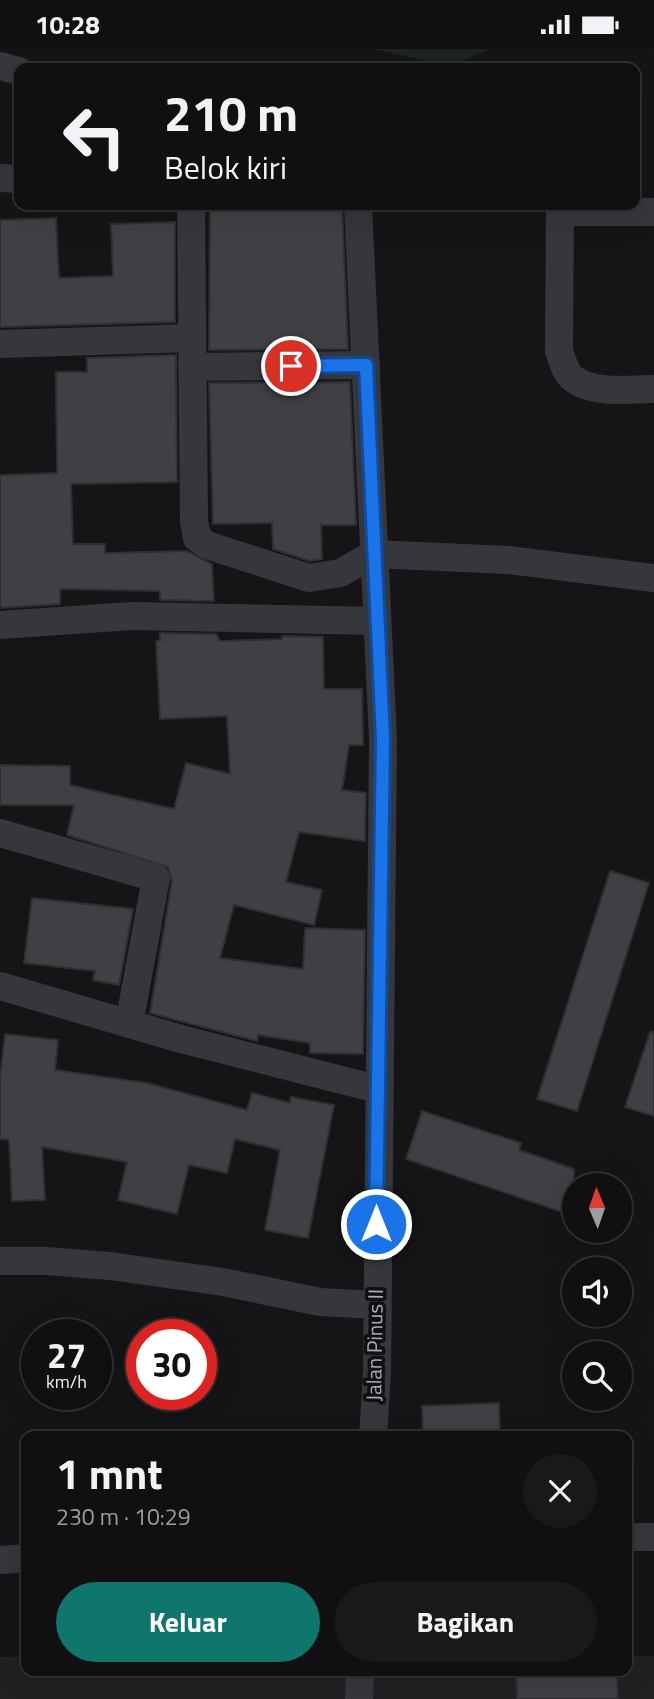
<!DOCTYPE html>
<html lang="id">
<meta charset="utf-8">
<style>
:root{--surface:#101011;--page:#19191a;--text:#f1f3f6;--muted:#9c9d9f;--line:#303031;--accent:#0f766e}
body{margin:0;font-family:"Titillium Web",sans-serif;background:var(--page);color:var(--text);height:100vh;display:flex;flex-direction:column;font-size:26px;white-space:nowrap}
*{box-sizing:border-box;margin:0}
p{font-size:23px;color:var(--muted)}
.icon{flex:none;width:38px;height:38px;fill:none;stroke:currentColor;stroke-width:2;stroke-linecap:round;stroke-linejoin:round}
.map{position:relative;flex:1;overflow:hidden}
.sheet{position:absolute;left:21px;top:1382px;width:611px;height:245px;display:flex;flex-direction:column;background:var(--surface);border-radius:14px;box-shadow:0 7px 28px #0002,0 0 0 2px var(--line)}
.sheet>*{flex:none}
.hud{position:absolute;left:14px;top:14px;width:626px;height:147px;border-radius:14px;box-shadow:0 7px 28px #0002,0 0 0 2px var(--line);background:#101011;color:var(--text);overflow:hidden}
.needle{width:46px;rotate:358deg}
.controls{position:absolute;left:562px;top:1124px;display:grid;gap:14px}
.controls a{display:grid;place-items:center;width:70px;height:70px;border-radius:50%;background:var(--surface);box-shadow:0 7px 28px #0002,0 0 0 2px var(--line);font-size:35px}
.speed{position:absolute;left:21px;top:1270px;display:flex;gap:14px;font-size:35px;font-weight:700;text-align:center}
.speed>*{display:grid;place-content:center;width:91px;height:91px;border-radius:50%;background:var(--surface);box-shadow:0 7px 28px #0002,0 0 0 2px var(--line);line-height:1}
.speed small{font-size:18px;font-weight:400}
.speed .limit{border:10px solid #d22;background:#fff;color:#111}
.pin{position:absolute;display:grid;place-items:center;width:60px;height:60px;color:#fff;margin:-30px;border:4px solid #fff;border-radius:50%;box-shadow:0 2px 7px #0007}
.me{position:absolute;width:77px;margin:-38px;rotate:0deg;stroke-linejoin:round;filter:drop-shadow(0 0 5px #0008)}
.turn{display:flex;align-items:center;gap:24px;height:147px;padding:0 35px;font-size:32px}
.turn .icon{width:91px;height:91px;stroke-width:2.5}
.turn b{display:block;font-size:49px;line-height:60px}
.round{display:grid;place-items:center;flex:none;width:74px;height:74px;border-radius:37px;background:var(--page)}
.head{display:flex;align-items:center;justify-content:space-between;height:119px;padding:0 35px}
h1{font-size:42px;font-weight:700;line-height:52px}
.cta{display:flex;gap:14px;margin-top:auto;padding:14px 35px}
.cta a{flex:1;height:80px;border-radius:42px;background:var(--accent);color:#fff;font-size:28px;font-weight:700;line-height:80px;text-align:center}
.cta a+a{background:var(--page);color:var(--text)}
.status{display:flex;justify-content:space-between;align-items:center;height:49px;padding:0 35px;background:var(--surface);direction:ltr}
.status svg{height:19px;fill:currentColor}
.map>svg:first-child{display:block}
</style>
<div class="status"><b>10:28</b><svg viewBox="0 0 49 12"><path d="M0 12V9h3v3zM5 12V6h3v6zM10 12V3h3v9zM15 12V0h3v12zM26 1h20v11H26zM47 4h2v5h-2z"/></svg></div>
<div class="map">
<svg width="654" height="1650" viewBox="0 0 654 1650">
<rect width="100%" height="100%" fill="#151517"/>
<path fill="#212124" d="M 627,1607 L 654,1607 L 654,1650 L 0,1650 L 0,1608 L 26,1608 L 26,1622 L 626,1622 Z"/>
<path fill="#1d251e" d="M 372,0 L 490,0 L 451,17 Z"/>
<g fill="#3f4044" stroke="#2f2f33" stroke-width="2">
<path d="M 210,156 L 342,156 L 348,300 L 209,301 Z"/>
<path d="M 56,169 L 59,229 L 113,227 L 111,175 L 175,173 L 175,273 L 0,278 L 0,171 Z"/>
<path d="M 176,306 L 177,433 L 71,435 L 73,495 L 105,495 L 105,504 L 187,502 L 212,515 L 214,552 L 160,551 L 160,542 L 60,540 L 60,555 L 0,559 L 0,426 L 57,424 L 56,323 L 87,323 L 87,309 Z"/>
<path d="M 350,333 L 356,476 L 321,476 L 322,510 L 310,512 L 273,500 L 272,474 L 213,475 L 209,334 Z"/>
<path d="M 160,584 L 216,585 L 220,592 L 282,590 L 282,587 L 323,588 L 324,640 L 362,640 L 363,696 L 349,696 L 342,741 L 366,744 L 365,792 L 299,783 L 286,833 L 322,841 L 314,876 L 234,856 L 220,909 L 303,920 L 305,879 L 365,881 L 363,1005 L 310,1004 L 310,994 L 258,986 L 257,992 L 150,964 L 172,832 L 168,818 L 67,786 L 74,756 L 0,756 L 0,716 L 70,717 L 70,736 L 174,760 L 186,714 L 230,725 L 227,667 L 160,670 L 156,592 L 160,591 Z"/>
<path d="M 610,822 L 649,834 L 577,1062 L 537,1050 Z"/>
<path d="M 32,849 L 133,860 L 119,936 L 93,931 L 95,922 L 24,914 Z"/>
<path d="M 650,983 L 654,983 L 654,1067 L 625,1058 Z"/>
<path d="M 5,985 L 58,991 L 55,1021 L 147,1034 L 247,1061 L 252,1044 L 290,1054 L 291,1048 L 334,1056 L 308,1189 L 265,1181 L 280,1101 L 235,1090 L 227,1124 L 189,1116 L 177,1165 L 118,1151 L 127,1113 L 42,1098 L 45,1151 L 12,1152 L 9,1091 L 0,1090 L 0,1030 Z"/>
<path d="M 422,1062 L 521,1094 L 519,1101 L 574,1120 L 574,1167 L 406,1110 Z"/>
<path d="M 499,1354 L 500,1388 L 423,1388 L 422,1357 Z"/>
<path d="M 566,1622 L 617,1622 L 618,1650 L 517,1650 L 516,1626 Z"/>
</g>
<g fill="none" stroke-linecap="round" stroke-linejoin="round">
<g stroke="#36373c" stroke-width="28">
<path d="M 0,17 L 19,22"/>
<path d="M 0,129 L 19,130"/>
<path d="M 191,156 L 194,472 L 197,489 L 207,496 L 309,529 L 340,524 L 374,505 L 508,511 L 654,529"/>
<path d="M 358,156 L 383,690 L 377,1323 L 373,1388"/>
<path d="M 560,156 L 559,302 C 563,312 565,325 575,331 C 595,345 631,340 654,340"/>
<path d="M 561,163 L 654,163"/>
<path d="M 0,295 L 191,289"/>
<path d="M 192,318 L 366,316"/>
<path d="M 0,576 L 132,567 L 377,572"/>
<path d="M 0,784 L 156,829 L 129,975"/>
<path d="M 0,937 L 181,990 L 377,1040"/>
<path d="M 0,1212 L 46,1212 L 110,1217 L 223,1233 L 320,1253 L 376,1256"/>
<path d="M 626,1488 L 654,1488"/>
<path d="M 0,1511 L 26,1509"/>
<path d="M 359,1650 L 360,1622"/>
</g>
</g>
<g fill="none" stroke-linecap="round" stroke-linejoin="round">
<defs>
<path id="route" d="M 291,317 L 366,316 L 383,690 L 376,1175"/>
</defs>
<use href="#route" stroke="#114b97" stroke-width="18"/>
<use href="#route" stroke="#1a73e8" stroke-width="12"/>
</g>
<g text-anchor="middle" stroke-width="7" stroke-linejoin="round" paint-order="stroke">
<g font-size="21" fill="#a6acb7" stroke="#101012">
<text transform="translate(375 1296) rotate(-89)" y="7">Jalan Pinus II</text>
</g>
</g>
</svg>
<div class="controls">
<a><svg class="needle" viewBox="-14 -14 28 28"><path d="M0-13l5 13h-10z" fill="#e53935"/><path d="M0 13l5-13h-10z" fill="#9c9d9f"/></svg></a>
<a><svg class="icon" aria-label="sound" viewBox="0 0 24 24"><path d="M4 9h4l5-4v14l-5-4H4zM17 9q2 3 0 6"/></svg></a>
<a><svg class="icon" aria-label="search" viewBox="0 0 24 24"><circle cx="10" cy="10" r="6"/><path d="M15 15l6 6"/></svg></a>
</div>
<div class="speed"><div>27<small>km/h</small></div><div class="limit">30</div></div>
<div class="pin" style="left:291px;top:317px;background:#d93025"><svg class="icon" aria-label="arrive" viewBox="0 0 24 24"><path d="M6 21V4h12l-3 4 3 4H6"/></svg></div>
<svg class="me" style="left:376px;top:1175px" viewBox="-20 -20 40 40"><circle r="17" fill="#1a73e8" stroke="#fff" stroke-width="3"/><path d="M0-11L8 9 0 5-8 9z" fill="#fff"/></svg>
<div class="hud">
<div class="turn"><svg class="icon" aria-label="left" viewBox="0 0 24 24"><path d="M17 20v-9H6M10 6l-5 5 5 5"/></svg><div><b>210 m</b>Belok kiri</div></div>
</div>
<section class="sheet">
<div class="head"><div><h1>1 mnt</h1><p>230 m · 10:29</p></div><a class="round"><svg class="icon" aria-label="close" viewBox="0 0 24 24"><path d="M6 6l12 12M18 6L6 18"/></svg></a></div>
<div class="cta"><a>Keluar</a><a>Bagikan</a></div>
</section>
</div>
